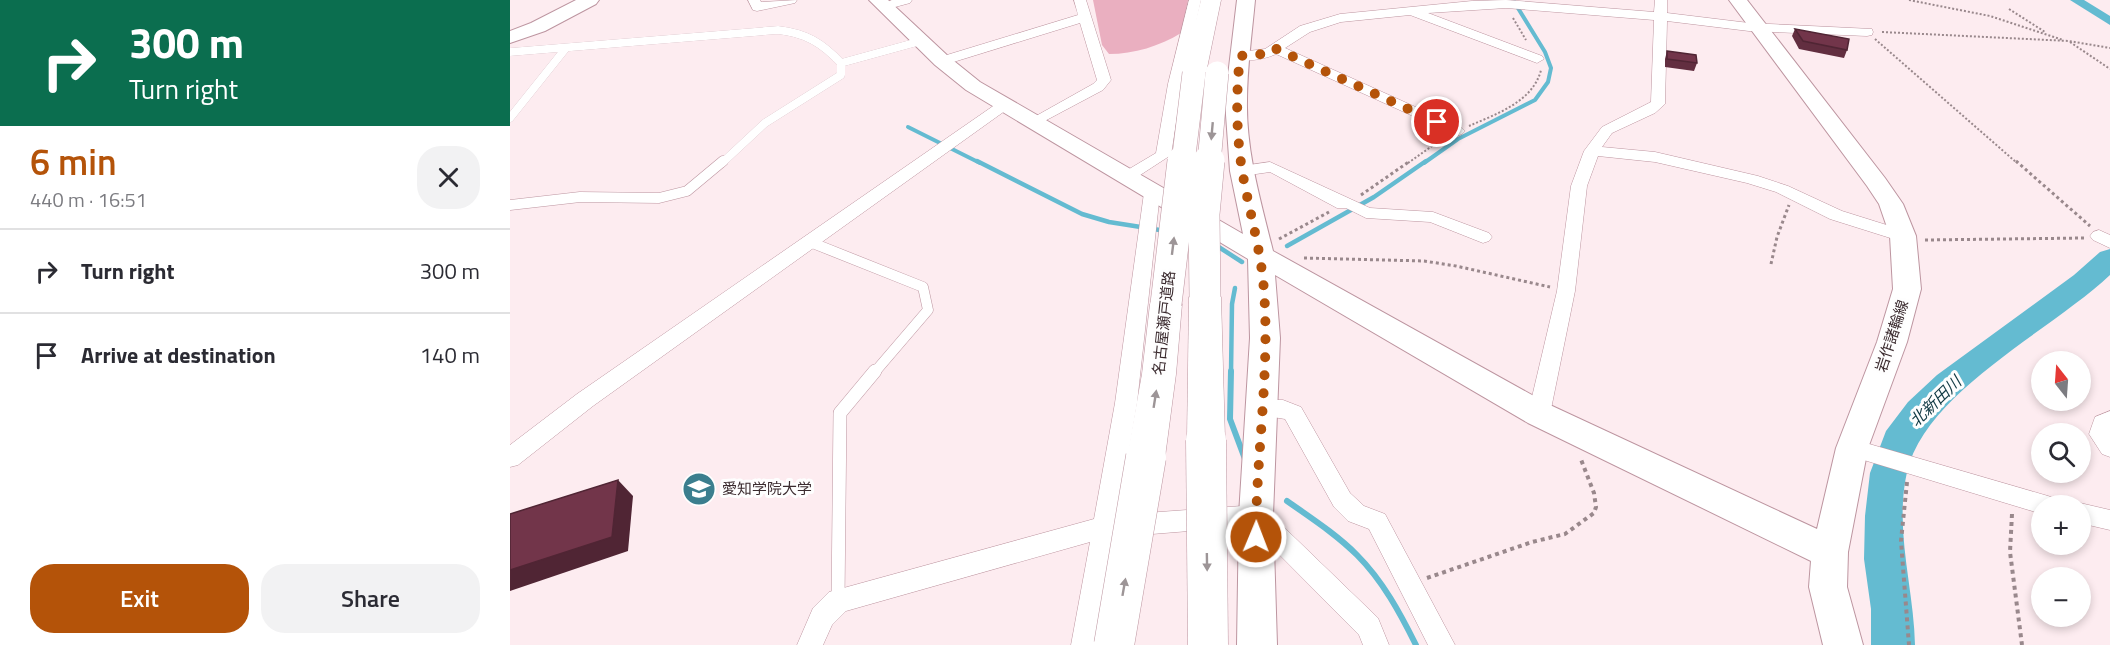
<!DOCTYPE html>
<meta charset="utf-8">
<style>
:root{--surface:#fff;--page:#f2f2f3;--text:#2b2b33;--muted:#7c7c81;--line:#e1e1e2;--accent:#b45309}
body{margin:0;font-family:"Titillium Web","Noto Sans JP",sans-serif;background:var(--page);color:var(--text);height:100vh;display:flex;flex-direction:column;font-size:22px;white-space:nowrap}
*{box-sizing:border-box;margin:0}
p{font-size:20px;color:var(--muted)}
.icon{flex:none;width:33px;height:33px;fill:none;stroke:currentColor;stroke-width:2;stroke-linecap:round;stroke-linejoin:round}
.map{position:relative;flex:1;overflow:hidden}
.sheet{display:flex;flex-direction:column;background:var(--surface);width:510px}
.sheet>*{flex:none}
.top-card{background:#0b6e4f;color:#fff;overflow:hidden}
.needle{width:39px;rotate:343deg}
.controls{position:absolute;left:1521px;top:351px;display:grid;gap:12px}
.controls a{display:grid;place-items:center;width:60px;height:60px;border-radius:50%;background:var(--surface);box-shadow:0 3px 9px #0003;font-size:30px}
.pin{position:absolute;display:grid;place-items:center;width:51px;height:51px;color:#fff;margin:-26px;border:3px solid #fff;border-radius:50%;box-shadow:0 2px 6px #0007}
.me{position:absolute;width:66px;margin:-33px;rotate:1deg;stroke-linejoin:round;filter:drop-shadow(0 0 4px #0008)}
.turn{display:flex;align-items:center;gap:21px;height:126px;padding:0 30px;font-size:27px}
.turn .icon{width:78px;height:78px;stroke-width:2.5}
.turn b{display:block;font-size:42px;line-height:51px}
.round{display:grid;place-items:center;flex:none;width:63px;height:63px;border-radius:24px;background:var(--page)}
.headline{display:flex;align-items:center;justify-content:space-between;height:102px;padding:0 30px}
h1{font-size:36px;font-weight:600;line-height:45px;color:var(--accent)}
.primary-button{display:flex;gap:12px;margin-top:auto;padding:12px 30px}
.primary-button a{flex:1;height:69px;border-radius:24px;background:var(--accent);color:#fff;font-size:24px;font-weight:600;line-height:69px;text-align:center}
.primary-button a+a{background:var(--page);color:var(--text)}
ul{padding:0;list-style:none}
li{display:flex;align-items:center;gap:18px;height:84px;padding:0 30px;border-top:2px solid var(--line)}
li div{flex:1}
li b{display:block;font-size:22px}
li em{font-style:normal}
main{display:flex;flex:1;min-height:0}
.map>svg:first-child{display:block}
</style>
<main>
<section class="sheet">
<div class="top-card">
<div class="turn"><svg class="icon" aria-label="right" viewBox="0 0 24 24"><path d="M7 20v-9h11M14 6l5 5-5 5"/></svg><div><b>300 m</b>Turn right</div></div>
</div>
<div class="headline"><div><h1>6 min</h1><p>440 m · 16:51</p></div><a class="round"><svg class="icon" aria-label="close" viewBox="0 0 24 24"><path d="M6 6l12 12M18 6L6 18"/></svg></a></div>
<ul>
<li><svg class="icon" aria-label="right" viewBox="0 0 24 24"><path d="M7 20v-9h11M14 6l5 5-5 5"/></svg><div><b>Turn right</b></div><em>300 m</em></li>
<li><svg class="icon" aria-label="arrive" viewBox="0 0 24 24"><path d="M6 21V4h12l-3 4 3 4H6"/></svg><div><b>Arrive at destination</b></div><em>140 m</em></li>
</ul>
<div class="primary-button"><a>Exit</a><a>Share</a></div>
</section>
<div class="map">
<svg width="1600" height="645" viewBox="0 0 1600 645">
<rect width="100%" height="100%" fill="#fdecf0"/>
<path fill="#eaafc0" d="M 583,0 L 678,0 L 671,33 C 650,46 624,54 599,54 L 592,45 Z"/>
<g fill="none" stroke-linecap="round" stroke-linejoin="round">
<g stroke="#64bbd1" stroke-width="4">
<path d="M 398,127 L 470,163"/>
<path d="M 914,163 L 948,139 L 1025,100 L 1038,82 L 1041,68 L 1035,52 L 1003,0"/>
</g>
<g stroke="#64bbd1" stroke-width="4.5">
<path d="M 467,161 L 572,214 L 599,222 L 656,231"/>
<path d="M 704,244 L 732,262"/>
<path d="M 777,246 L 864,197 L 916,161"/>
<path d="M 721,373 L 722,304 L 725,288"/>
</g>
<g stroke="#64bbd1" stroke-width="6">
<path d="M 721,371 L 720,419 L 735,459"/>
<path d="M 777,501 C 801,518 826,534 847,555 C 873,581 890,613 906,645"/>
</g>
<path fill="#64bbd1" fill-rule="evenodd" d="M 1560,0 L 1574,0 L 1600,16 L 1600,25 Z"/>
<path fill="#64bbd1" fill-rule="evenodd" d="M 1600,249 L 1600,275 C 1542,330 1415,392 1397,472 C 1384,530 1404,588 1405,645 L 1361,645 L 1361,609 L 1354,559 L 1355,516 L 1360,473 L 1376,431 L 1398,402 L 1427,375 L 1564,275 L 1590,252 Z"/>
<defs>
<g id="lane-far2">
<path d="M 0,52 L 268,30 C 296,33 312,43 331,63 L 331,75 L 255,123 L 212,163"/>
<path d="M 331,63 L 411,41"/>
<path d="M 0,118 L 56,48"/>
</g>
<g id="lane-far1">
<path d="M 0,205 L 70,197 L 149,198 L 177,191 L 213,161"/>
<path d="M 300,242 L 413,287 L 418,310 L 364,373"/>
</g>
<path id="lane" d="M 328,601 L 330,413 L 365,371"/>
<g id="street">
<path d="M 238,0 L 250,0 L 251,2 L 287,0 L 285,3 L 247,11 L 243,10 Z"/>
<path d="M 382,0 L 402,0 L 400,3 L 374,10 L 368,6 Z"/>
<path d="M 564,0 L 576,0 L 601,80 L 593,90 L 529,124 L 524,125 L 517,121 L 583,84 L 587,80 L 570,23 L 437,64 L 432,65 L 425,61 L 427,58 L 568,15 Z"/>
<path d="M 679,0 L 691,0 L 672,84 L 661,155 L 621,181 L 609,181 L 607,178 L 609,175 L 646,153 L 658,84 Z"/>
<path d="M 996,0 L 1144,12 L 1145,0 L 1157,0 L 1157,13 L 1239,23 L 1362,29 L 1363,32 L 1362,35 L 1357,36 L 1239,31 L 1157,21 L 1155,104 L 1145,113 L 1102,133 L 1092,147 L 1145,152 L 1248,176 L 1278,186 L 1332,211 L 1399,232 L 1402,236 L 1399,240 L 1393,242 L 1320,219 L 1266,192 L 1237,183 L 1145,162 L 1088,156 L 1077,186 L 1065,291 L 1040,414 L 1037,420 L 1029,422 L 1021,420 L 1018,414 L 1047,291 L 1061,186 L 1074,151 L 1092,127 L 1141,102 L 1144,20 L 996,8 L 918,13 L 1032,56 L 1034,59 L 1027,63 L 900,15 L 831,22 L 800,32 L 775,48 L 952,128 L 955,131 L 952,134 L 947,136 L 766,54 C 756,59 731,64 723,56 L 730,52 L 755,49 L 790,26 L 830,14 L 962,1 Z"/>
<path d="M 494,101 L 501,105 L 499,108 L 83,406 L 8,465 L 0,467 L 0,445 L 67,394 L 489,102 Z"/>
<path d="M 760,162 L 860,208 L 923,212 L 979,233 L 982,237 L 979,241 L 973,243 L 920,222 L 856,218 L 836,208 L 827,208 L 760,172 L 732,176 L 724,171 L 732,166 Z"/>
<path d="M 642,188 L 650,193 L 627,403 L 608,515 L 746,505 L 754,508 L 868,618 L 879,645 L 853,645 L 849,635 L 741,526 L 605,537 L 587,645 L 561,645 L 580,542 L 336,611 L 322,625 L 313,645 L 287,645 L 303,608 L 319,592 L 584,519 L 605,403 L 634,193 Z"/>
<path d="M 1589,230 L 1600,235 L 1600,248 L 1583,240 L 1580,236 L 1583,232 Z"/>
<path d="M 752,400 L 773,400 L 791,407 L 840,493 L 854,506 L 875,514 L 945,645 L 918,645 L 859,529 L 838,521 L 824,507 L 775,419 L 744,414 L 741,408 L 744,402 Z"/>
<path d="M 1600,411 L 1600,457 L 1592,454 L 1579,434 L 1585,417 Z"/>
<path d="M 1342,439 L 1538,496 L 1546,499 L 1550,506 L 1532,506 L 1532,514 L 1334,454 L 1331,448 L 1334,442 Z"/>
<path d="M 1570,503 L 1600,510 L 1600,530 L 1570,523 L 1570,506 L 1562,506 Z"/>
</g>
<g id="secondary">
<path d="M 66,0 L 89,0 L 86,4 L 35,31 L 0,43 L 0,31 L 21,23 Z"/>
<path d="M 359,0 L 378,0 L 439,57 L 470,82 L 733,234 L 720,171 L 715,101 L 727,0 L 745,0 C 742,33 737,68 737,101 C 736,152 751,202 763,251 L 1040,405 L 1307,529 L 1326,448 L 1367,342 L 1383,289 L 1380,236 L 1369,204 L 1357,186 L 1219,0 L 1237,0 L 1375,178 L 1393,204 L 1406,236 L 1411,289 L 1397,342 L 1358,448 L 1338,552 L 1337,587 L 1353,645 L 1313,645 L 1299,587 L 1301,561 L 1018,423 L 765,275 L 770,338 L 763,515 L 767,645 L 727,645 L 729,515 L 740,338 L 738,259 L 456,90 L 425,65 Z"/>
</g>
<g id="highway">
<path d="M 691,0 L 711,0 L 696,73 L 692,78 L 684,80 L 676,78 L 672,73 Z"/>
<path d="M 695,286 L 706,289 L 711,297 L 715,440 L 709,451 L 696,455 L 683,451 L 677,440 L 679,297 L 684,289 Z"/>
<path d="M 656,293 L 667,296 L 672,304 L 666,374 L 655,457 L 649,468 L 636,473 L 623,468 L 617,457 L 632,374 L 640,304 L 645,296 Z"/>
</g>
</defs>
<use href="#lane-far2" stroke="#bd95a0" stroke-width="8"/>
<use href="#lane-far1" stroke="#bd95a0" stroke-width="11"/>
<use href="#lane" stroke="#bd95a0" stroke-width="14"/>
<use href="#street" stroke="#bd95a0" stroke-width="1"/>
<use href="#secondary" stroke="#bd95a0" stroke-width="2"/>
<use href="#highway" stroke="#bd95a0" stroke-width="1"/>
<g stroke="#99888c" stroke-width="2" stroke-dasharray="2 2" stroke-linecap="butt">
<path d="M 1399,0 L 1480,16 L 1553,40"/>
<path d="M 1499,9 L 1535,32"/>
<path d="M 1003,18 L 1016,40"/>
<path d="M 1372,32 L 1559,41 L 1600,48"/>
<path d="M 1365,39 L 1507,163"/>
<path d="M 1560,42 L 1600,69"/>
<path d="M 959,126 C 986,114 1023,102 1031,70"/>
<path d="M 898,163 L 932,139"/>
</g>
<g stroke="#99888c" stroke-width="3" stroke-dasharray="3 3" stroke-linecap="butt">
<path d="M 1506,161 L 1580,226"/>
<path d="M 851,195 L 900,161"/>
<path d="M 769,239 L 819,212"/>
<path d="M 1415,240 L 1574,238"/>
<path d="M 794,258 L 914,261 L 946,266 L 1040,287"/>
<path d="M 1261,264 L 1267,237 L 1279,205"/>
</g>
<g stroke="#99888c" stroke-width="4" stroke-dasharray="4 4" stroke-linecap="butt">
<path d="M 1397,482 L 1391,541 L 1399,645"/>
<path d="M 1502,514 L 1500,552 L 1512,645"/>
<path d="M 917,578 L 1022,542 L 1055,534 L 1084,513 L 1086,507 L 1084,493 L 1070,457"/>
</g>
<use href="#lane-far2" stroke="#fff" stroke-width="8"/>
<use href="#lane-far1" stroke="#fff" stroke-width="10"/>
<use href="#lane" stroke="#fff" stroke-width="13"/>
<use href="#street" fill="#fff" fill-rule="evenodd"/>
<use href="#secondary" fill="#fff" fill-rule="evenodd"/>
<use href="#highway" fill="#fff" fill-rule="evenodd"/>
<defs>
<g id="highway-bridge-far2">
<path d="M 673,163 L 684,73"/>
<path d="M 699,163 L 707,73"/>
</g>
<g id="highway-bridge-far1">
<path d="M 695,297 L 694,214 L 699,161"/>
<path d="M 656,304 L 673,161"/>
</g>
<g id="highway-bridge">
<path d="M 696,440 L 698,645"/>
<path d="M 604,645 L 636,457"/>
</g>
</defs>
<use href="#highway-bridge-far2" stroke="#bd95a0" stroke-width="24" stroke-linecap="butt"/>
<use href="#highway-bridge-far1" stroke="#bd95a0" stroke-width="32" stroke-linecap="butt"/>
<use href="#highway-bridge" stroke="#bd95a0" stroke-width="41" stroke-linecap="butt"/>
<use href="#highway-bridge-far2" stroke="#fff" stroke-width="23"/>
<use href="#highway-bridge-far1" stroke="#fff" stroke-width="31"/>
<use href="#highway-bridge" stroke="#fff" stroke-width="40"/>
</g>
<g fill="#622e40">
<path d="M 1285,29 L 1337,50 L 1334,58 L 1289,49 L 1282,36 Z"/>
<path d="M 1157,51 L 1187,63 L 1184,71 L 1155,67 L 1155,59 Z"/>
</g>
<path fill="#502534" d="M 108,480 L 123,496 L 118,551 L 0,591 L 0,570 Z"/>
<g fill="#72354a" stroke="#502534" stroke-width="1.5">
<path d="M 1285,29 L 1339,39 L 1337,50 L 1293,41 Z"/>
<path d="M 1157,51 L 1186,55 L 1187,63 L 1157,59 Z"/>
<path d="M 108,480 L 102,537 L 0,570 L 0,514 Z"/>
</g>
<defs><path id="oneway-solid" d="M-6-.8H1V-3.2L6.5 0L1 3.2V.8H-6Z" transform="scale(1.5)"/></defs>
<g fill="#9d9597">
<use href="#oneway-solid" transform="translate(702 131) rotate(95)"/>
<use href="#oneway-solid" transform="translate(663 246) rotate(-83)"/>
<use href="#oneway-solid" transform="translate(645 399) rotate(-81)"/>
<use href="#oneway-solid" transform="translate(697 562) rotate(89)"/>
<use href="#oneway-solid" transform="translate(614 587) rotate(-80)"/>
</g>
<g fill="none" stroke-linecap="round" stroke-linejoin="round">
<path stroke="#b45309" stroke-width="10" stroke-dasharray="0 18" d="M 746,537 C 746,455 760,373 754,291 C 751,249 739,211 732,170 C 726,131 726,94 730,56 L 753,54 L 764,48 L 927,122"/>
</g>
<defs>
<symbol id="university-disc" viewBox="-11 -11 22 22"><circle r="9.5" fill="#3b7e8e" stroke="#fefefe"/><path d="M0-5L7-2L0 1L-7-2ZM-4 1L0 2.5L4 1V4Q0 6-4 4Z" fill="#fff"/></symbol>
</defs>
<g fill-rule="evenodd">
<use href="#university-disc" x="170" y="470" width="38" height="38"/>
</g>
<g text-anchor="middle" stroke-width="6" stroke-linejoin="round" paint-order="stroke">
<g font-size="15" fill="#3b2b2f" stroke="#fefefe">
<text transform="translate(654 323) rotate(-84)" y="5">名古屋瀬戸道路</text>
<text transform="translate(1382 336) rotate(-72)" y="5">岩作諸輪線</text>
</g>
<g font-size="15" fill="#3b2b2f" stroke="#fefefe" text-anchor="start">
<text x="212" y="494">愛知学院大学</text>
</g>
<g font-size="16" font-style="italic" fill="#113a44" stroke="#fefefe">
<text transform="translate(1425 401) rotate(-44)" y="6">北新田川</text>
</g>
</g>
</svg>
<div class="controls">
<a><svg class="needle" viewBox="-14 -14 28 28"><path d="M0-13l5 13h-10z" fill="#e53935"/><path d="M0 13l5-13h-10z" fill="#7c7c81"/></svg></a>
<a><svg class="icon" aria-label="search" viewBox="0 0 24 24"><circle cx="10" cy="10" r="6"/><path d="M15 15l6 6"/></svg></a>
<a>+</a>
<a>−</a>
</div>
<div class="pin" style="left:927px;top:122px;background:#d93025"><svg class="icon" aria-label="arrive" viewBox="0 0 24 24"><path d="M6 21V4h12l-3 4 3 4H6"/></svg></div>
<svg class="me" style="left:746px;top:537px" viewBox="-20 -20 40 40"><circle r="17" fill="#b45309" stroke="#fff" stroke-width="3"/><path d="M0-11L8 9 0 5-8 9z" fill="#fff"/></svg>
</div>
</main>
